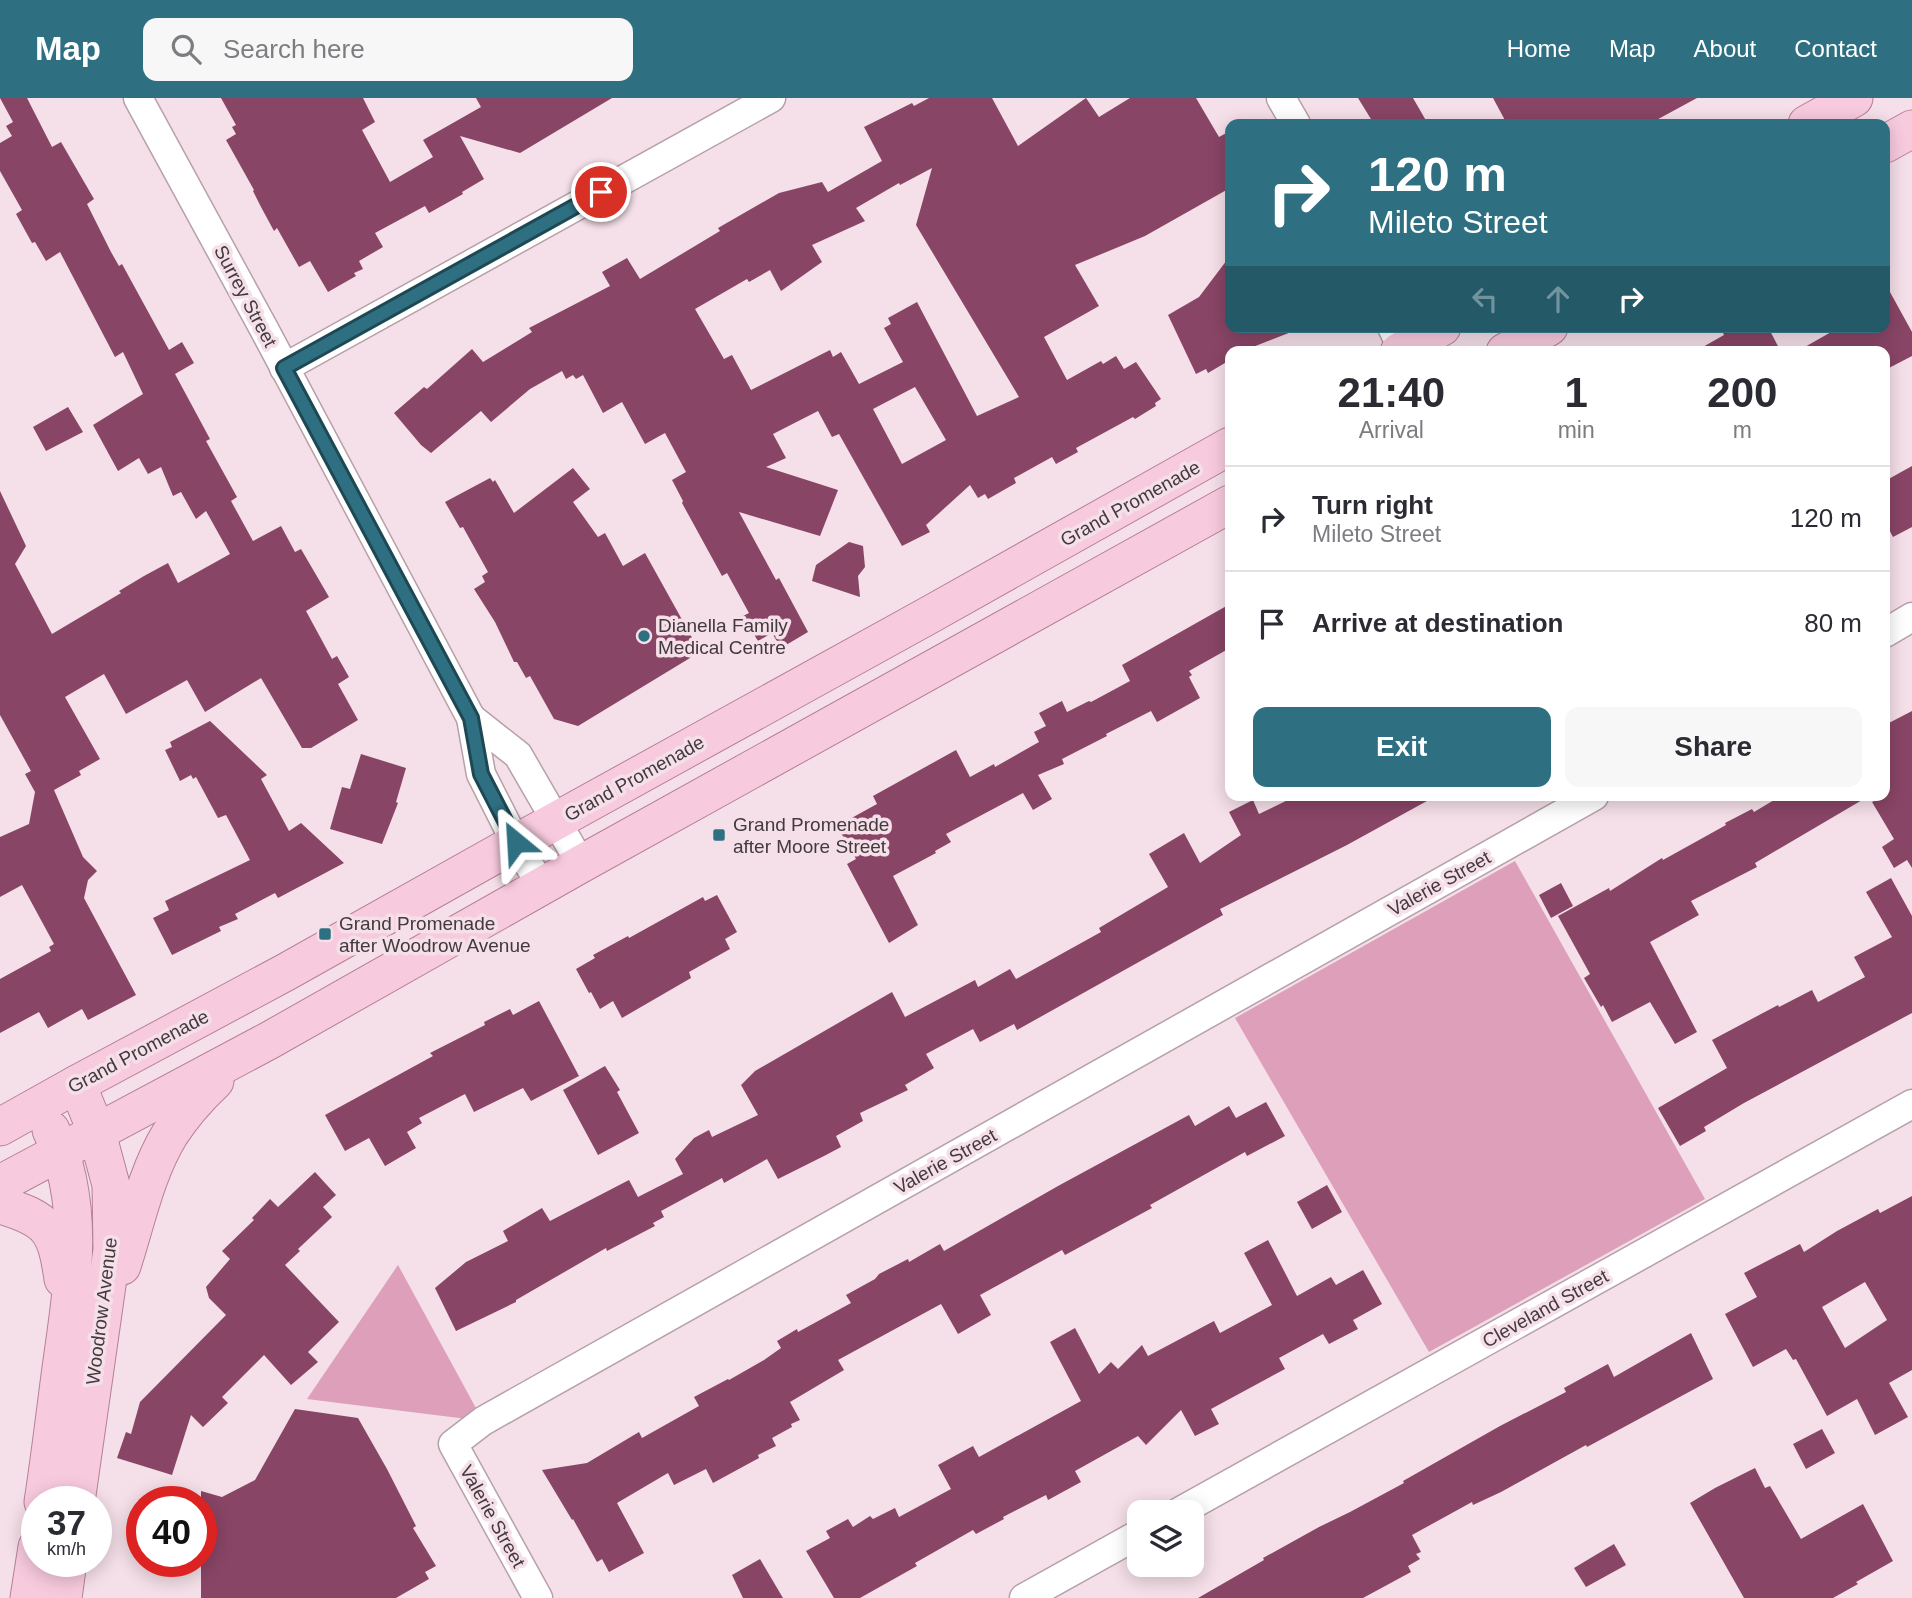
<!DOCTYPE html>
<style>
:root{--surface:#fff;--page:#f7f7f7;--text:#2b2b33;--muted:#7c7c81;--line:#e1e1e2;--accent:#2e7082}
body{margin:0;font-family:Arial,sans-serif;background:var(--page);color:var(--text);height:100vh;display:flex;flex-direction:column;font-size:26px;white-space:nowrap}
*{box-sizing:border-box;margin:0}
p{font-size:23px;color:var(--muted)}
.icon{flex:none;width:38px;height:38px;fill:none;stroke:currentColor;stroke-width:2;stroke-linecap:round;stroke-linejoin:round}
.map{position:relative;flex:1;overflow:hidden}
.sheet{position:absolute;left:1225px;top:248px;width:665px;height:455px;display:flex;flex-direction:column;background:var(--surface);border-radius:14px;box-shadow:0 4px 18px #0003}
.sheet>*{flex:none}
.guide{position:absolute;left:1225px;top:21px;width:665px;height:214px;border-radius:14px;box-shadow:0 4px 18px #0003;background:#2e7082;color:#fff;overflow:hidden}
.fabs{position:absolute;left:1127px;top:1402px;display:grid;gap:14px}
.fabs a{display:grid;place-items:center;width:77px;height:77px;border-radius:14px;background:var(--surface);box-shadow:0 4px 18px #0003;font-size:35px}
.speed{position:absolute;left:21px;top:1388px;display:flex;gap:14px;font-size:35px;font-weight:700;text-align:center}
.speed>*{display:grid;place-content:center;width:91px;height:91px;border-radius:50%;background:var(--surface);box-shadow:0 4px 18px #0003;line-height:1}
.speed small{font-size:18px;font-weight:400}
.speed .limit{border:10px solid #d22;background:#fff;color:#111}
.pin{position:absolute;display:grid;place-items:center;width:60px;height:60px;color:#fff;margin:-30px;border:4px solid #fff;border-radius:50%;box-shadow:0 2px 7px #0007}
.me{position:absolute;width:77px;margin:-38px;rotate:333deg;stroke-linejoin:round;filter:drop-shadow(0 0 5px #0008)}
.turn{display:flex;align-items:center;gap:24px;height:147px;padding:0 28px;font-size:32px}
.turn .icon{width:91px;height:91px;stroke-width:2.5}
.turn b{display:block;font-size:49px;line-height:60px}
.lanes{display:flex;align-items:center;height:66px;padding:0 28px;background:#0003;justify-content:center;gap:35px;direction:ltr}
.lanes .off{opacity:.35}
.eta{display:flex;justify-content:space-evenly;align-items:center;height:119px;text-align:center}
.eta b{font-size:42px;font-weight:700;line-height:49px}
.action{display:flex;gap:14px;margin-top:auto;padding:14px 28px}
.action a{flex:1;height:80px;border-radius:14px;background:var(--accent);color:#fff;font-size:28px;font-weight:700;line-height:80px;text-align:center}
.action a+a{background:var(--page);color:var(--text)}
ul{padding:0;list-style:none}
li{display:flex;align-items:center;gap:21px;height:105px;padding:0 28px;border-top:2px solid var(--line)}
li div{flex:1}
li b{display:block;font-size:26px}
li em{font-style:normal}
header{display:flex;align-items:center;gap:42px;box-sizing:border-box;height:98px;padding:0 35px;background:var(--accent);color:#fff}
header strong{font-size:33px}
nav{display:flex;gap:38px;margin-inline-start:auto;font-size:24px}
.search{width:490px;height:63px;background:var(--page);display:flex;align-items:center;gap:18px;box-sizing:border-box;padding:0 24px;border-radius:14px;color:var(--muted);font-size:26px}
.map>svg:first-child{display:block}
</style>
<header>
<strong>Map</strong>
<div class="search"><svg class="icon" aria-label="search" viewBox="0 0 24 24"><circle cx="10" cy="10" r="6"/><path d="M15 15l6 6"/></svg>Search here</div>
<nav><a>Home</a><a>Map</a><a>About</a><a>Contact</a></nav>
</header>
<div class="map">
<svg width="1912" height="1500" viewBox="0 0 1912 1500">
<rect width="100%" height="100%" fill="#f5dfe8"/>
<g fill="#dd9fba">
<path d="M 1515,763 L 1705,1101 L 1429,1254 L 1235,920 Z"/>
<path d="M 398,1167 L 483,1323 L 307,1301 Z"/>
</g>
<g fill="#894566" fill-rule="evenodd">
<path d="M 0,0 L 27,0 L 52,49 L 61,44 L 94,101 L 87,106 L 111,154 L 119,168 L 122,166 L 169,252 L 182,244 L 194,265 L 175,276 L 210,341 L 206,343 L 237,399 L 231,403 L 253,443 L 281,428 L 295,454 L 301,451 L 329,499 L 306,513 L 332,561 L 337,558 L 349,579 L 338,586 L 358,622 L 311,650 L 302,650 L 261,580 L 205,614 L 187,582 L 126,616 L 104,576 L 65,599 L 100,661 L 79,673 L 81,677 L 54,692 L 83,759 L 97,773 L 88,782 L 84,800 L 136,897 L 88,922 L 82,911 L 48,930 L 39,914 L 0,935 L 0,881 L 51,853 L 49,849 L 54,846 L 22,787 L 0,799 L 0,739 L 29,726 L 35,694 L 25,676 L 31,673 L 0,617 L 0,393 L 26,448 L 15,466 L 52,536 L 121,495 L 119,493 L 144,478 L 168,465 L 178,485 L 230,456 L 206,413 L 196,421 L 181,394 L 173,398 L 161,369 L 148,376 L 139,360 L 118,373 L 93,327 L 143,296 L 123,254 L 115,259 L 60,154 L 46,163 L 35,144 L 32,145 L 16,116 L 22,112 L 0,73 L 0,45 L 12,38 L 6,28 L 13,24 Z"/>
<path d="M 221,0 L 363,0 L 375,24 L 362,32 L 390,84 L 433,59 L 423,42 L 481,9 L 476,0 L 612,0 L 520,55 L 460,38 L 484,81 L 462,94 L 463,96 L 429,115 L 425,108 L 375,135 L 383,149 L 359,163 L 363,171 L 354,175 L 356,178 L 328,194 L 310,163 L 299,169 L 277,130 L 274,133 L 261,109 L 253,93 L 254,92 L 226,42 L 236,36 L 232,29 L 236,27 Z"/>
<path d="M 929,0 L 992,0 L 1018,48 L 1086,0 L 1099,19 L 1130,0 L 1196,0 L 1219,39 L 1230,33 L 1230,90 L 1145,138 L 1075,167 L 1099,208 L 1044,239 L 1067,282 L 1101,263 L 1103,266 L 1116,258 L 1124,271 L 1136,264 L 1161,301 L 1155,305 L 1156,308 L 1135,321 L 1133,319 L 1076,350 L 1078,354 L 1056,366 L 1052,359 L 1014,380 L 1016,385 L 988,401 L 985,396 L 978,400 L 970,387 L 926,427 L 930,434 L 902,448 L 839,336 L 832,339 L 818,313 L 773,336 L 786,360 L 766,369 L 838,392 L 820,438 L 739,414 L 776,482 L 779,480 L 808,534 L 781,550 L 772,535 L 758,543 L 743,518 L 749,515 L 727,475 L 722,478 L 682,405 L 683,403 L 672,382 L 686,374 L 665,335 L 645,346 L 622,304 L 603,315 L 583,277 L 576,281 L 573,277 L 566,281 L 562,273 L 530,291 L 491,324 L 481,313 L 431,355 L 421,347 L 394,315 L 424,289 L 427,291 L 472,251 L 483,264 L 532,234 L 529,230 L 610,188 L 602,174 L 627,160 L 640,181 L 720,133 L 718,130 L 779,95 L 822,84 L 828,94 L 882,63 L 864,29 L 912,5 L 914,8 ZM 932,70 L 916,127 L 1019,299 L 977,318 L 917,204 L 888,220 L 891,226 L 884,230 L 903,264 L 859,286 L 841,254 L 833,259 L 830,252 L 751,292 L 732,257 L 724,261 L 695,211 L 747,181 L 749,184 L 770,172 L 781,193 L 822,164 L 812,147 L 865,123 L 856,110 L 899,85 L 900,87 ZM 915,289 L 946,342 L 902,366 L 873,311 Z"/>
<path d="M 1358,0 L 1413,0 L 1428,26 L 1374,26 Z"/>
<path d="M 1493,0 L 1697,0 L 1649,26 L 1507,26 Z"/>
<path d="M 1230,158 L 1230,229 L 1299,229 L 1299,231 L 1240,254 L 1230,254 L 1230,262 L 1208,275 L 1206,271 L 1196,276 L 1168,217 L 1199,199 Z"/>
<path d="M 1885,185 L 1912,234 L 1912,258 L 1887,271 L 1885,267 L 1885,254 L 1796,254 L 1840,229 L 1885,229 Z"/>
<path d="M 1720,229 L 1768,229 L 1781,254 L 1694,254 L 1724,237 Z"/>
<path d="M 68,309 L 83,334 L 46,353 L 33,329 Z"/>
<path d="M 1912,368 L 1912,429 L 1893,439 L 1885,424 L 1885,383 Z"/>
<path d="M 573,370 L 590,391 L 573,404 L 598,439 L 605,435 L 623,468 L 645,455 L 695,545 L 695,553 L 690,560 L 578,628 L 554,621 L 530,578 L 526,580 L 517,564 L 514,564 L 495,524 L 474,491 L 485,484 L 482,478 L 488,474 L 463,429 L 460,430 L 445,404 L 490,380 L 493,384 L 495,382 L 514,415 Z"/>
<path d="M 849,444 L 863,448 L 865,469 L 858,478 L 860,499 L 812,483 L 816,467 Z"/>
<path d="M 1230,506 L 1230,550 L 1189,573 L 1192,577 L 1189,579 L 1200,600 L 1157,624 L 1151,613 L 1106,636 L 1107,638 L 1062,661 L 1064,666 L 1038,677 L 1052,701 L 1033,712 L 1023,695 L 946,736 L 951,744 L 935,753 L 936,755 L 893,778 L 918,827 L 889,845 L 847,766 L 856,761 L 837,728 L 877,706 L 873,698 L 956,652 L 970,679 L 994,666 L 995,669 L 1039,644 L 1034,634 L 1046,628 L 1039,615 L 1062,603 L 1067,614 L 1089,603 L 1091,604 L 1130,583 L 1122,567 Z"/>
<path d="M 1912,613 L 1912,770 L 1907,762 L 1894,770 L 1882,749 L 1894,741 L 1872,704 L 1885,698 L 1885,627 Z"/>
<path d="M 210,623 L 267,677 L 261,681 L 289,733 L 301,725 L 344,765 L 278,800 L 275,795 L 235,816 L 238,821 L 219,829 L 221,833 L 172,857 L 153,820 L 169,812 L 165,803 L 250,762 L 226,717 L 218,720 L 196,679 L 193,681 L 191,677 L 180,683 L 165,652 L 172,649 L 170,644 Z"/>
<path d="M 361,656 L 406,670 L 396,704 L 398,705 L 382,746 L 330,731 L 342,689 L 350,691 Z"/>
<path d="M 1296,698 L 1436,698 L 1347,747 L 1220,811 L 1223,817 L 1017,932 L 1014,926 L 980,944 L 973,931 L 926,956 L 934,970 L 905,987 L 908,992 L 860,1015 L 863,1023 L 836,1038 L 841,1049 L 826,1057 L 778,1081 L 767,1061 L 724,1085 L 722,1080 L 661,1113 L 664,1119 L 653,1125 L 655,1128 L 607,1153 L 606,1150 L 516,1202 L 516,1204 L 456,1233 L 435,1190 L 466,1164 L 508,1143 L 503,1133 L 542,1110 L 550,1123 L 629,1082 L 638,1099 L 683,1076 L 675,1061 L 694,1040 L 709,1032 L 712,1039 L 758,1017 L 741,987 L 755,973 L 892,894 L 905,919 L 975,882 L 978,889 L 1010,871 L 1016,881 L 1018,880 L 1101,834 L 1099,830 L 1168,789 L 1149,756 L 1184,735 L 1200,765 L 1241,737 L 1229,714 L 1253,702 L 1259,716 Z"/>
<path d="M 1781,698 L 1869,698 L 1755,765 L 1757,769 L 1691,803 L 1699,817 L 1650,844 L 1697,934 L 1675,946 L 1650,904 L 1612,924 L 1603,907 L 1601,909 L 1584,880 L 1590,876 L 1558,818 L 1609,790 L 1610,793 L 1662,760 L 1663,762 L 1726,727 L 1725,725 L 1752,711 L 1754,714 Z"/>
<path d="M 1891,780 L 1912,818 L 1912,915 L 1744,1005 L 1704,1029 L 1706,1033 L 1680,1048 L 1658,1010 L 1727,970 L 1712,942 L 1778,907 L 1779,909 L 1812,892 L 1818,904 L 1865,879 L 1854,859 L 1892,839 L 1866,794 Z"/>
<path d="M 1561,785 L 1573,808 L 1551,820 L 1539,797 Z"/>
<path d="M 717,797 L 737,834 L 725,841 L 730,851 L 689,874 L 691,880 L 622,920 L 613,903 L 600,911 L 591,894 L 589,895 L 576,871 L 595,860 L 593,857 L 628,838 L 629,840 L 703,799 L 705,803 Z"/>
<path d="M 539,903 L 579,978 L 531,1003 L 523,990 L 474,1014 L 465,996 L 419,1020 L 422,1025 L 407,1034 L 416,1050 L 385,1068 L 369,1040 L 345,1053 L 325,1017 L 433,958 L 430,955 L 485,927 L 484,924 L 510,911 L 513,917 Z"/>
<path d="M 605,968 L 620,992 L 617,994 L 639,1035 L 598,1057 L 563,992 Z"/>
<path d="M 1266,1004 L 1285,1038 L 1247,1058 L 1245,1054 L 1150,1107 L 1152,1110 L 1065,1157 L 1062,1152 L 980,1197 L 991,1217 L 958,1236 L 941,1206 L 838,1262 L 844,1272 L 790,1304 L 800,1322 L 791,1326 L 792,1329 L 772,1340 L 776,1348 L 758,1357 L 759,1360 L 713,1385 L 706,1371 L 674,1387 L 668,1375 L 617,1405 L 644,1455 L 609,1474 L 602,1461 L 597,1464 L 573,1421 L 572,1422 L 542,1372 L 587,1365 L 639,1334 L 642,1340 L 699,1308 L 694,1299 L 728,1281 L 729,1282 L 764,1262 L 781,1250 L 777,1243 L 797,1231 L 798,1234 L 851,1205 L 846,1197 L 875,1181 L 879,1176 L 908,1161 L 909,1164 L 940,1146 L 944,1153 L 1058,1088 L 1189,1017 L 1195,1028 L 1229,1008 L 1236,1020 Z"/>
<path d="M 315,1074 L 336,1097 L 323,1109 L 332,1119 L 298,1151 L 300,1153 L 285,1167 L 339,1224 L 308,1254 L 318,1264 L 291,1287 L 264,1257 L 222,1299 L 228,1305 L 203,1329 L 191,1317 L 172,1377 L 117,1360 L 126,1334 L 131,1336 L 140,1304 L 226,1217 L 209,1200 L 206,1189 L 230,1161 L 222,1153 L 254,1122 L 252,1120 L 270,1101 L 278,1109 Z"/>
<path d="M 1327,1087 L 1342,1114 L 1312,1131 L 1297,1104 Z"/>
<path d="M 1912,1098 L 1912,1272 L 1889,1285 L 1908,1319 L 1875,1337 L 1857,1301 L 1827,1318 L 1796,1261 L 1793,1262 L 1786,1251 L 1753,1269 L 1725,1216 L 1757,1199 L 1744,1175 L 1800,1146 L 1804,1154 L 1837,1133 L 1878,1111 L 1880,1115 ZM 1865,1184 L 1887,1222 L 1845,1250 L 1822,1209 Z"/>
<path d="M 1268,1142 L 1297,1198 L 1331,1179 L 1336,1187 L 1363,1172 L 1382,1206 L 1353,1222 L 1358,1231 L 1329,1246 L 1323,1236 L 1279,1260 L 1285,1271 L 1211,1311 L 1219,1326 L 1195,1338 L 1181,1312 L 1146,1347 L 1138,1338 L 1075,1373 L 1081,1384 L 1048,1402 L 1046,1397 L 1003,1419 L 1004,1421 L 976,1436 L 973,1432 L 915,1465 L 917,1468 L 860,1500 L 834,1500 L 806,1453 L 830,1440 L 826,1433 L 848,1421 L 853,1429 L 870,1418 L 873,1421 L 895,1410 L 899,1419 L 951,1391 L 938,1367 L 973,1348 L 979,1359 L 1081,1303 L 1050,1244 L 1075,1230 L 1099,1276 L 1111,1264 L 1118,1271 L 1142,1247 L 1148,1258 L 1214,1223 L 1220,1235 L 1272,1207 L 1244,1155 Z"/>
<path d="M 1691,1235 L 1713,1281 L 1587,1349 L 1586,1347 L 1501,1394 L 1473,1407 L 1472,1404 L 1412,1437 L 1421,1454 L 1416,1456 L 1420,1461 L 1408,1468 L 1411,1474 L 1363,1500 L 1198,1500 L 1264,1462 L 1263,1460 L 1319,1429 L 1350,1414 L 1404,1385 L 1403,1383 L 1500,1328 L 1566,1294 L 1564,1290 L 1608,1266 L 1614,1279 Z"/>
<path d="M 295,1311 L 358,1320 L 387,1371 L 416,1428 L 413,1430 L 436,1468 L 425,1474 L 429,1481 L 396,1500 L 201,1500 L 201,1393 L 222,1399 L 255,1382 Z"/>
<path d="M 1822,1331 L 1835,1355 L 1806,1371 L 1793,1346 Z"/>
<path d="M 1755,1370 L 1765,1390 L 1770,1388 L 1801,1441 L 1863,1406 L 1893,1463 L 1856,1484 L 1858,1486 L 1833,1500 L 1744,1500 L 1690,1405 L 1715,1390 Z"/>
<path d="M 1614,1446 L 1626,1467 L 1586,1489 L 1574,1470 Z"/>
<path d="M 760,1461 L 783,1500 L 743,1500 L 732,1477 Z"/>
</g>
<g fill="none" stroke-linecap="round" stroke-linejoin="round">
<defs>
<g id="minor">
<path d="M 138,0 L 264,231 L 471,620 L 481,676 L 516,745 L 542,789"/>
<path d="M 1281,0 L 1296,26"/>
<path d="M 1392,229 L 1404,254"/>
<path d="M 284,270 L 771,0"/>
<path d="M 1885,535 L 1912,519"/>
<path d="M 471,620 L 518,657 L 581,766"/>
<path d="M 1179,1414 L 1912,1006"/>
<path d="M 538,1500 L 453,1346 L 483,1323 L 1594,698"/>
<path d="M 1024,1500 L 1139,1436"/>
</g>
<g id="major">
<path d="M 1807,26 L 1854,0"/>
<path d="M 1885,46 L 1912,31"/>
<path d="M 1399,254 L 1442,229"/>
<path d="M 1505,254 L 1549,229"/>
<path d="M 0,1029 L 77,986 L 286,874 L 516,745 L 931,516 L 1230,348"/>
<path d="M 0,1086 L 270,942 L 581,766 L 1230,406"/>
<path d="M 0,1107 C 49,1121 56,1132 63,1181"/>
<path d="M 122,1168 C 136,1125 146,1075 170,1036 C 183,1016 198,999 215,983"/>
<path d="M 43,1404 C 50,1359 55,1315 61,1270 C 72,1191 87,1106 51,1032"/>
<path d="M 76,1404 L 112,1152 L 111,1087 L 97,1035 L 77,986"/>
<path d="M 29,1500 L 37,1449"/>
<path d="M 63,1500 L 68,1463"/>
</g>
</defs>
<use href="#minor" stroke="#b6a1a9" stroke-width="31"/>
<use href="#major" stroke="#b58097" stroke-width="39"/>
<use href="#minor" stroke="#fff" stroke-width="28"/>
<use href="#major" stroke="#f8cade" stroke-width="37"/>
</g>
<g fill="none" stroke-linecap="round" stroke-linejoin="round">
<defs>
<path id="route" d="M 516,744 L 481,676 L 471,620 L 284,270 L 601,94"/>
</defs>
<use href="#route" stroke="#1e4954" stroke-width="18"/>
<use href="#route" stroke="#2e7082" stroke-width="12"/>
</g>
<g fill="#2e7082" stroke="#f5dfe8" stroke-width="2.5">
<circle cx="644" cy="538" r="7"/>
<rect x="712" y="730" width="14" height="14" rx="3.5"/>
<rect x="318" y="829" width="14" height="14" rx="3.5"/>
</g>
<g text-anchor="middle" stroke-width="7" stroke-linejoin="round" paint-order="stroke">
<g font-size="19" fill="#423a3d" stroke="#f5dfe8">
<text transform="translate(246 198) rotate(62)" y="7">Surrey Street</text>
<text transform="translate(1130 405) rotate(-29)" y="7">Grand Promenade</text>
<text transform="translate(634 680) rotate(-29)" y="7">Grand Promenade</text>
<text transform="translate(1439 785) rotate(-29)" y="7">Valerie Street</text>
<text transform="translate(138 953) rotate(-28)" y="7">Grand Promenade</text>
<text transform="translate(945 1063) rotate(-29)" y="7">Valerie Street</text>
<text transform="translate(1545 1210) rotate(-29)" y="7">Cleveland Street</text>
<text transform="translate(101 1213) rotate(-83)" y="7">Woodrow Avenue</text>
<text transform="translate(493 1418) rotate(61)" y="7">Valerie Street</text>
</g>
<g font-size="19" fill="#423a3d" stroke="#f5dfe8" text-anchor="start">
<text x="658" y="534">Dianella Family<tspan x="658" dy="22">Medical Centre</tspan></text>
<text x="733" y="733">Grand Promenade<tspan x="733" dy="22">after Moore Street</tspan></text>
<text x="339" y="832">Grand Promenade<tspan x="339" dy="22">after Woodrow Avenue</tspan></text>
</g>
</g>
</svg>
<div class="fabs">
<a><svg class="icon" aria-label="layers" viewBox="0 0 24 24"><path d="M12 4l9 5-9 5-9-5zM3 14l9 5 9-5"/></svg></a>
</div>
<div class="speed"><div>37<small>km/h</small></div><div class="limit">40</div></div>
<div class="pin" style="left:601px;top:94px;background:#d93025"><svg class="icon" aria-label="arrive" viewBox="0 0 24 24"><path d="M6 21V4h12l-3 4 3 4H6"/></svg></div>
<svg class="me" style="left:516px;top:744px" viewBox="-20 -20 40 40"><path d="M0-17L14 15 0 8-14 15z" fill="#2e7082" stroke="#fff" stroke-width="4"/></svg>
<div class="guide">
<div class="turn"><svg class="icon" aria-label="right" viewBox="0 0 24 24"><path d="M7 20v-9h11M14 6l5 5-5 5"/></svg><div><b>120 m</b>Mileto Street</div></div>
<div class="lanes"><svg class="icon off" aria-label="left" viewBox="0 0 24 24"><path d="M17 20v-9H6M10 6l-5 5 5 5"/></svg><svg class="icon off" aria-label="ahead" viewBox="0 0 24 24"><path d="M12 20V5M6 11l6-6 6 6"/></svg><svg class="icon" aria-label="right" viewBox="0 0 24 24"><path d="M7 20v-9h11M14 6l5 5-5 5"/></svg></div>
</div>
<section class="sheet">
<div class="eta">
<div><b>21:40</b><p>Arrival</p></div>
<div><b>1</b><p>min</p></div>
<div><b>200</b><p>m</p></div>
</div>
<ul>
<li><svg class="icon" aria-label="right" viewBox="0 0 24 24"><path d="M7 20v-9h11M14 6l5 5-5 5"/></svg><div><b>Turn right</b><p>Mileto Street</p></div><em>120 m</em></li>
<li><svg class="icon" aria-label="arrive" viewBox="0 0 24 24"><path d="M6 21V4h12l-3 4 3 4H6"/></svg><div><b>Arrive at destination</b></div><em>80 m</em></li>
</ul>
<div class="action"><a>Exit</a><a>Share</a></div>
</section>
</div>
